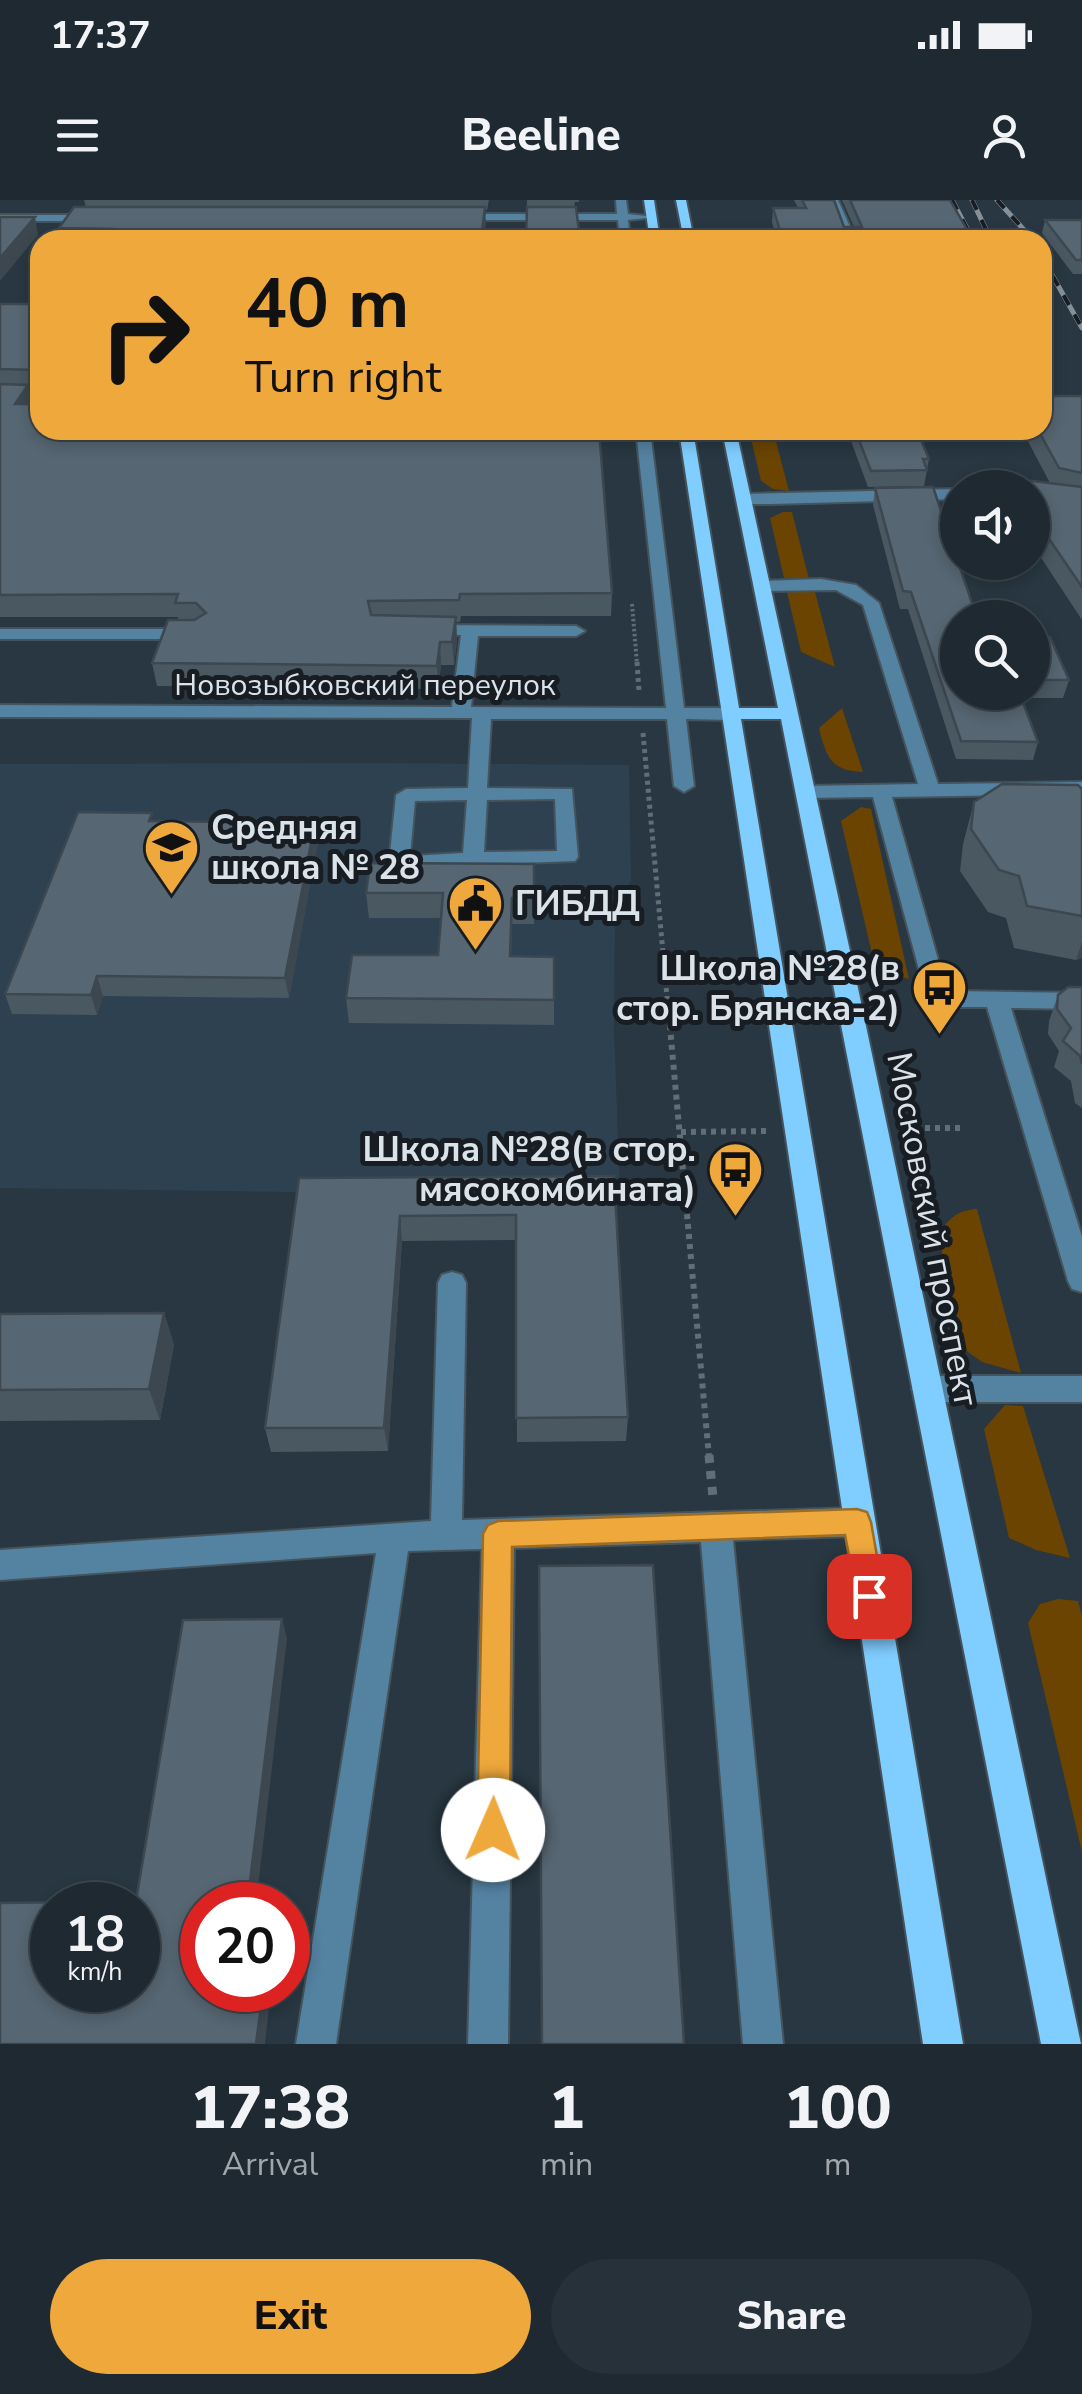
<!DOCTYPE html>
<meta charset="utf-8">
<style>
:root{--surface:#1e2931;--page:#263139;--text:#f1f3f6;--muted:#a1a6ab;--line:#3c454d;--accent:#eea83c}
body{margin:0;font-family:"Nunito Sans",sans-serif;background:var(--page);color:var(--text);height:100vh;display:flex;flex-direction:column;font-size:38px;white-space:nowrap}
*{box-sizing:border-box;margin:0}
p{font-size:32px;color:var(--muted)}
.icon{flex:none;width:55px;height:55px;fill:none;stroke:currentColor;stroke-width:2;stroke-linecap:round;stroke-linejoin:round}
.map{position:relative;height:1844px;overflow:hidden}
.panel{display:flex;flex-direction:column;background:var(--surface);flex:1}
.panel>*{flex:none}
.hud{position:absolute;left:30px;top:30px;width:1022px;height:210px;border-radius:30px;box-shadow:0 5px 15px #0003,0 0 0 2px var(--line);background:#eea83c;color:#111;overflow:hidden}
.buttons{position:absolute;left:940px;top:270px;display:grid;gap:20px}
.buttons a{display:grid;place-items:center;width:110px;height:110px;border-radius:50%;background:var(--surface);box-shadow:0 5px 15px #0003,0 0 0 2px var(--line);font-size:50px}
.speed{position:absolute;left:30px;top:1682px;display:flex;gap:20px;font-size:50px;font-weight:700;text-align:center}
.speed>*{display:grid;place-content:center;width:130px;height:130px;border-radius:50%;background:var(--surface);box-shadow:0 5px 15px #0003,0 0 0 2px var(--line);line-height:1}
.speed small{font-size:25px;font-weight:400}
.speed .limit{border:15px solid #d22;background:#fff;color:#111}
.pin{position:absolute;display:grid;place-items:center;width:85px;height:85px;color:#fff;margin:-42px;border-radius:20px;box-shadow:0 5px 15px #0006}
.me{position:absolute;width:110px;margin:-55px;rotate:1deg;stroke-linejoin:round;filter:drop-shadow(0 0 8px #0008)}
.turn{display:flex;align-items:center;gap:35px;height:210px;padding:0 50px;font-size:45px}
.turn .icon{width:130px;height:130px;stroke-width:2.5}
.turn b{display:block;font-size:70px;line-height:85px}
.eta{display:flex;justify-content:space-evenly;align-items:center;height:170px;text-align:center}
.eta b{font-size:60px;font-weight:800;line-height:70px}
.primary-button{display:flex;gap:20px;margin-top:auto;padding:20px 50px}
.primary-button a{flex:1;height:115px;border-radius:60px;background:var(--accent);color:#111;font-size:40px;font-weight:800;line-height:115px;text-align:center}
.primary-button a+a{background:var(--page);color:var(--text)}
.status{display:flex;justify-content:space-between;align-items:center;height:70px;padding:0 50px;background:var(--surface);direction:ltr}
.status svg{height:28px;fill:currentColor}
header{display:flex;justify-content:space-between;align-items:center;height:130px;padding:0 50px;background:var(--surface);font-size:45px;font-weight:800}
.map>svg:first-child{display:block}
</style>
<div class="status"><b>17:37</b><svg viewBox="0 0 49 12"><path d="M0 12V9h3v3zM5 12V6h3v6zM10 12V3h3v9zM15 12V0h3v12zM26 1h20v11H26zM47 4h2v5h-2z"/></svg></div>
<header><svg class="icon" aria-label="menu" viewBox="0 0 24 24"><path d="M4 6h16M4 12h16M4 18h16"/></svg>Beeline<svg class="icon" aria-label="person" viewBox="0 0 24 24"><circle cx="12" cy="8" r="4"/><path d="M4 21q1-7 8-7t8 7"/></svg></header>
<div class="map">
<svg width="1082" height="1844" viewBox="0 0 1082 1844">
<rect width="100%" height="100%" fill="#283741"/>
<path fill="#2d4150" d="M 368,563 L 629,565 L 631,681 L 615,704 L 614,829 L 620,990 L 286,992 L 0,988 L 0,564 Z"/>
<g fill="#6a4400">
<path d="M 749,230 L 773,230 L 789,291 L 773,289 L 761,281 Z"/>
<path d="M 783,312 L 792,312 L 809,379 L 784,378 L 770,318 Z"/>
<path d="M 787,392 L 815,392 L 835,467 L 801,452 Z"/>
<path d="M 842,508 L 863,572 C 831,571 826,557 819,528 Z"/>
<path d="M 861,607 L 871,609 L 909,779 L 883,771 L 873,758 L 841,621 Z"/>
<path d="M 977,1009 L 1021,1173 L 982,1162 L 965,1150 L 938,1035 C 948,1019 957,1010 977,1009 Z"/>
<path d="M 1005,1205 L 1023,1206 L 1070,1358 L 1036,1350 L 1009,1338 L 984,1229 Z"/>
<path d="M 1058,1399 L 1078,1401 L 1082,1416 L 1082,1652 L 1028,1423 L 1040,1404 Z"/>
</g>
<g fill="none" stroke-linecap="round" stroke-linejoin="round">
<defs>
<g id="minor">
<path d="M 616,0 L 626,0 L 628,14 L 656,17 L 628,20 L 630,40 L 620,40 L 618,20 L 451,20 L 446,17 L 451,14 L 617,14 Z"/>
<path d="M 828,0 L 838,0 L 856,40 L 846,40 Z"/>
<path d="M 0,15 L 101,15 L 106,18 L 101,21 L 0,21 Z"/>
<path d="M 0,192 L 40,193 L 40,201 L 0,200 Z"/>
<path d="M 636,230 L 650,230 L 684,508 L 730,508 L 739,514 L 730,520 L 686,519 L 694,586 L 684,592 L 674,586 L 667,519 L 491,519 L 487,588 L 572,589 L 578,657 L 575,661 L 392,668 L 389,663 L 396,595 L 406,589 L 468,588 L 472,518 L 0,517 L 0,505 L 452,507 L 461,435 L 420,434 L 420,426 L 426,425 L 576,426 L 585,431 L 576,436 L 478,436 L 471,507 L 666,508 ZM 555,599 L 557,651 L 484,652 L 487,600 ZM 467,600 L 463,653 L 410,656 L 415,601 Z"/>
<path d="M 958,289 L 958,299 L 771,304 L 744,304 L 736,299 L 744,294 Z"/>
<path d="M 821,379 L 856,385 L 879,403 L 938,584 L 1082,582 L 1082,594 L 892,597 L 946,788 L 952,791 L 1082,793 L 1082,809 L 1011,808 L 1082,1037 L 1082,1092 L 1072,1089 L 1068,1081 L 987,807 L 947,807 L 925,792 L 873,597 L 806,598 L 796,592 L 806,586 L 918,584 L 863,405 L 836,390 L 763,391 L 755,386 L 763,381 Z"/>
<path d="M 0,429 L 198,429 L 207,434 L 198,439 L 0,439 Z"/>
<path d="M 452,1072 L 462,1075 L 466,1083 L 462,1320 L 857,1308 L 868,1312 L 873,1322 L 868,1332 L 857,1336 L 733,1340 L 783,1844 L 743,1844 L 701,1342 L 514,1348 L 508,1844 L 468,1844 L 482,1349 L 408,1351 L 336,1844 L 296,1844 L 376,1353 L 0,1380 L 0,1350 L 431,1321 L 438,1083 L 442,1075 Z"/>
<path d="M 927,1176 L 1082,1176 L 1082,1202 L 927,1202 L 917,1198 L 912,1189 L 917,1180 Z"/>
</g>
<g id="major">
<path d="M 644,0 L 654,0 L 660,40 L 650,40 Z"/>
<path d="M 676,0 L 686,0 L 694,40 L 684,40 Z"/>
<path d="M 679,230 L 693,230 L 739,508 L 778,508 L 722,230 L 736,230 L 855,774 L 1081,1844 L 1041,1844 L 781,519 L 741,519 L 963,1844 L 923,1844 Z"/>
</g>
</defs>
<use href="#minor" stroke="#44535c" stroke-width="4"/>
<use href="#major" stroke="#44535c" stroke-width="4"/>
<path stroke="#616e77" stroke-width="4" stroke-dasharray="2.5 2.5" stroke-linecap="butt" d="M 632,404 L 637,464"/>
<g stroke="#616e77" stroke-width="5" stroke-dasharray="4 4" stroke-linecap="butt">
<path d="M 637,462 L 639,491"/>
<path d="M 643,533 L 668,808"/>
</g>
<g stroke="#616e77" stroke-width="6" stroke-dasharray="5 5" stroke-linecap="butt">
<path d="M 668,805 L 709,1257"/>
<path d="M 905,928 L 964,928"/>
<path d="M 681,932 L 768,931"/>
</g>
<path stroke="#616e77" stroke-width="9" stroke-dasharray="8 8" stroke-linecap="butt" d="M 709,1255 L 713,1298"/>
<use href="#minor" fill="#5482a1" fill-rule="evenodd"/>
<use href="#major" fill="#80cdff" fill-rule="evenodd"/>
<defs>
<g id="rail">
<path d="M 952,0 L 973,40"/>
<path d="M 972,0 L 991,40"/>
<path d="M 997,0 L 1033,40"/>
<path d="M 1042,57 L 1082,128"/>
</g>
</defs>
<use href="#rail" stroke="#859199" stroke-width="5"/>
<use href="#rail" stroke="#171d22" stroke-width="4" stroke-dasharray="11" stroke-linecap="butt"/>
</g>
<g fill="#4a5862">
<path d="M 84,0 L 489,0 L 487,10 L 485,10 L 484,40 L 62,40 L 59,28 L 86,7 Z"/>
<path d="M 527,0 L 579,0 L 579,2 L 575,2 L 574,7 L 526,40 Z"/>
<path d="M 794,0 L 834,0 L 844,27 L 854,27 L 842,0 L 950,0 L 973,40 L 777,40 L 772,22 L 773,8 L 798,8 Z"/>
<path d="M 1045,20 L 1082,20 L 1082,74 L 1073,74 L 1042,33 Z"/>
<path d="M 0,104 L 40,104 L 40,190 L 29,189 L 33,204 L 612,393 L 611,416 L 461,416 L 460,422 L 456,422 L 457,440 L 454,465 L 441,465 L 438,489 L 157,486 L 152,463 L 178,420 L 178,417 L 0,417 Z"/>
<path d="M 1082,196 L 1082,420 L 1032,344 L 1032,288 L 1014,288 L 1016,279 L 1050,283 L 1022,230 L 1042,230 Z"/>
<path d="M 847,230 L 917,230 L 929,259 L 924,286 L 868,287 Z"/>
<path d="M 875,288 L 958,492 L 1032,492 L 1032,437 L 1069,480 L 1063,498 L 1021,498 L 1038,542 L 1033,560 L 956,559 L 908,409 L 900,409 L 873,305 Z"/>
<path d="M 1082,589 L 1082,758 L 1076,760 L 1014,748 L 1006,718 L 988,712 L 960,671 L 963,644 L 974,602 Z"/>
<path d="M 154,621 L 315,623 L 318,642 L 289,798 L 103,796 L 97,815 L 12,814 L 5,794 Z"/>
<path d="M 534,664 L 534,724 L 512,724 L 511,756 L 554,757 L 554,825 L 349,823 L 346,798 L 438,755 L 441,718 L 369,718 L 366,693 Z"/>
<path d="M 1082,787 L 1082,908 L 1075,903 L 1071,881 L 1054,867 L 1059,851 L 1048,834 L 1049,821 L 1058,795 Z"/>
<path d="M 614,976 L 628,1217 L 626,1241 L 517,1242 L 516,1040 L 402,1041 L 388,1251 L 271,1252 L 265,1228 L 299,978 Z"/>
<path d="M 164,1113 L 174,1145 L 160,1220 L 0,1221 L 0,1114 Z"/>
</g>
<g fill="#3c4750">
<path d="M 485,7 L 486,24 L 484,40 L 481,40 Z"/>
<path d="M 35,17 L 38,35 L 0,81 L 0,58 Z"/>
<path d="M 28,185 L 33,205 L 15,204 Z"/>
<path d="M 456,417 L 457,440 L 454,465 L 452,442 Z"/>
<path d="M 440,442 L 441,465 L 438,489 L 437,466 Z"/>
<path d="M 315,623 L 318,642 L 289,798 L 285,778 Z"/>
<path d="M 1082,742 L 1082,758 L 1076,760 Z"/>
<path d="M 97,776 L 103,796 L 97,815 L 91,795 Z"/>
<path d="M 400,1016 L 402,1041 L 388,1251 L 384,1228 Z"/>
<path d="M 164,1113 L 174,1145 L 160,1220 L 149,1189 Z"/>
<path d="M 282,1419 L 287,1438 L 256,1705 L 248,1698 Z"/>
<path d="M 263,1790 L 271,1790 L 265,1844 L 256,1844 Z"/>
</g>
<g fill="#566672" stroke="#3c4750" stroke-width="2.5" fill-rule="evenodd">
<path d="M 802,0 L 834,0 L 844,27 L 862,27 L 850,0 L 950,0 L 973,40 L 783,40 L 773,8 L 806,8 Z"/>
<path d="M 74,7 L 485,7 L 481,40 L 106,40 L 113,29 L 59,28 Z"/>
<path d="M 527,7 L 576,7 L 580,40 L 526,40 Z"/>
<path d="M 0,17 L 35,17 L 0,58 Z"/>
<path d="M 1045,20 L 1082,20 L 1082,60 L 1076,60 Z"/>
<path d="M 0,104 L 40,104 L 40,165 L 37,170 L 0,169 Z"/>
<path d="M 0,184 L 28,185 L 15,204 L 40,204 L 40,230 L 599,230 L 612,393 L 460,394 L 459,400 L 368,401 L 371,415 L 456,417 L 452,442 L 440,442 L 437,466 L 152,463 L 168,420 L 194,420 L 206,413 L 196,403 L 175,403 L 178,394 L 0,395 Z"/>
<path d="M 1042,196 L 1082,196 L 1082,273 L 1059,268 L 1038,230 L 1042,230 Z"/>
<path d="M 855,230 L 917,230 L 929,259 L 923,259 L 927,270 L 871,271 Z"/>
<path d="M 1016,279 L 1082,287 L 1082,387 L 1032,314 L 1032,288 L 1020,288 Z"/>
<path d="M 933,287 L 977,418 L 958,418 L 958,492 L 1019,492 L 1038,542 L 961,541 L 911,392 L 903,391 L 875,288 Z"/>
<path d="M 1032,437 L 1050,437 L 1069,480 L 1032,480 Z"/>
<path d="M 1002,584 L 1078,585 L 1082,589 L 1082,716 L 1027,706 L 1019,676 L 999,670 L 971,629 L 974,602 Z"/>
<path d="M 78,612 L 152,613 L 149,621 L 315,623 L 285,778 L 97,776 L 91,795 L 5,794 Z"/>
<path d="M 370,663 L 534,664 L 534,698 L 512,698 L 510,756 L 554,757 L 554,800 L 346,798 L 352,755 L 438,755 L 443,693 L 366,693 Z"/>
<path d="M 1068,787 L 1082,787 L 1082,864 L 1080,856 L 1063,841 L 1071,828 L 1057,809 L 1058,795 Z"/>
<path d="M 614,976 L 628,1217 L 516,1218 L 516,1015 L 400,1016 L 384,1228 L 265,1228 L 299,978 Z"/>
<path d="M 164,1113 L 149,1189 L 0,1190 L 0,1114 Z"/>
<path d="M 653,1365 L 684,1844 L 542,1844 L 539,1366 Z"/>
<path d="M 282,1419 L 248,1698 L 274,1698 L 274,1705 L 202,1705 L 202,1790 L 263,1790 L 256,1844 L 0,1844 L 0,1703 L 136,1701 L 183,1420 ZM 52,1705 L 138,1705 L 138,1790 L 52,1790 Z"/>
</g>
<path fill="#eea83c" stroke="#9b6d27" stroke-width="2.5" d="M 857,1309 L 867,1312 L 871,1322 L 884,1396 L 879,1406 L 869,1410 L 859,1406 L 845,1335 L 512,1347 L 510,1630 L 505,1642 L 493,1646 L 482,1642 L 477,1630 L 483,1334 L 488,1325 L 498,1321 Z"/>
<defs>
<symbol id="school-pin" viewBox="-11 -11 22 30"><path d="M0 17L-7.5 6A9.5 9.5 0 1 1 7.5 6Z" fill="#eea83c" stroke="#171d22"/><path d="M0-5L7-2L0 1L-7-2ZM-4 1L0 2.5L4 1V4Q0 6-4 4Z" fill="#111"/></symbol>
<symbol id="civic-pin" viewBox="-11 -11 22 30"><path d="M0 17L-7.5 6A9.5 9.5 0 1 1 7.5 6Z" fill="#eea83c" stroke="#171d22"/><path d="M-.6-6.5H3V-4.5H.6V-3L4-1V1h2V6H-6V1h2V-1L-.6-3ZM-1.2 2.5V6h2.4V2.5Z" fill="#111"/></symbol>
<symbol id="bus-pin" viewBox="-11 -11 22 30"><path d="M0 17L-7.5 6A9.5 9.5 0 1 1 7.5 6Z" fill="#eea83c" stroke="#171d22"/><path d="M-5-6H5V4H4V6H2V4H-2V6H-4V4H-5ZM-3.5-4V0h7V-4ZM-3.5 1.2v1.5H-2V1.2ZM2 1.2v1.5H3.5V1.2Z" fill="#111"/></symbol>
</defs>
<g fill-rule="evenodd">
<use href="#school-pin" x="140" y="616" width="63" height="86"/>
<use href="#civic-pin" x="444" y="672" width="63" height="86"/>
<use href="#bus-pin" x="908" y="756" width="63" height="86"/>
<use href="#bus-pin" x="704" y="938" width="63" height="86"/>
</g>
<g text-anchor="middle" stroke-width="10" stroke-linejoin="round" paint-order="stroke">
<g font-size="30" fill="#dae3ea" stroke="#171d22">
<text x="365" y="495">Новозыбковский переулок</text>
</g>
<g font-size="35" font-weight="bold" fill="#dae3ea" stroke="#171d22" text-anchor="start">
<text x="211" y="639">Средняя<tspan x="211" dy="40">школа № 28</tspan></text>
<text x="515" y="715">ГИБДД</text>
<text x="900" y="780" text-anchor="end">Школа №28(в<tspan x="900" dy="40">стор. Брянска-2)</tspan></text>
<text x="696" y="961" text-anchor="end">Школа №28(в стор.<tspan x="696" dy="40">мясокомбината)</tspan></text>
</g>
<g font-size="35" fill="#dae3ea" stroke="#171d22">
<text transform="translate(933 1029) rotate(79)" y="12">Московский проспект</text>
</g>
</g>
</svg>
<div class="buttons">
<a><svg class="icon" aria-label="sound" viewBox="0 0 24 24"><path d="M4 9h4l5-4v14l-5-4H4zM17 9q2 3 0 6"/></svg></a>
<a><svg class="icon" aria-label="search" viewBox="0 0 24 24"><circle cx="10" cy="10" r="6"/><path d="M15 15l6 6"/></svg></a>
</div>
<div class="speed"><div>18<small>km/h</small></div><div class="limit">20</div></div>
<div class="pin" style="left:869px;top:1396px;background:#d93025"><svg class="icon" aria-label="arrive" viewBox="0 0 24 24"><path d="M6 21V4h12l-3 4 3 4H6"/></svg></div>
<svg class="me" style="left:493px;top:1630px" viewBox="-20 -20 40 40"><circle r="19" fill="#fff"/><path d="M0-13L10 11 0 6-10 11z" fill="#eea83c"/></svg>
<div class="hud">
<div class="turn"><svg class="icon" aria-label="right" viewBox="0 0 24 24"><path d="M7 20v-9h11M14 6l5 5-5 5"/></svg><div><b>40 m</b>Turn right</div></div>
</div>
</div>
<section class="panel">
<div class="eta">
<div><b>17:38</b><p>Arrival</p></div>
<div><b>1</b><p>min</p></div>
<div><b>100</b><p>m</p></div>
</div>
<div class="primary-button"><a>Exit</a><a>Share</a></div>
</section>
